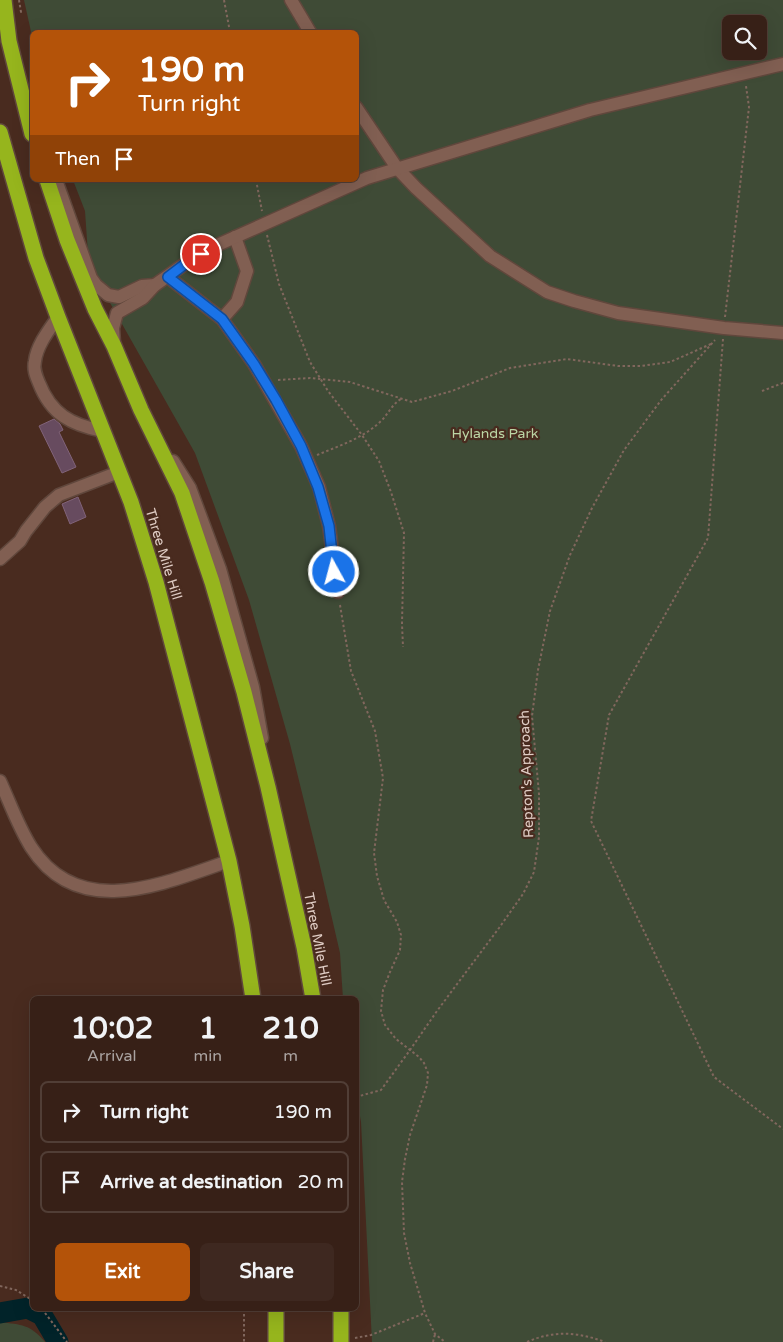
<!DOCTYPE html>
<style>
:root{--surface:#372017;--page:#3e2820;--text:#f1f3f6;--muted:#aaa3a1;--line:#513e36;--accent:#b45309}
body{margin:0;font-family:"Varela Round",sans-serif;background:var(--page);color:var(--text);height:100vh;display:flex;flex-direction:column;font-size:19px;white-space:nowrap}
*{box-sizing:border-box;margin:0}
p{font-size:16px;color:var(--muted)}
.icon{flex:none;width:28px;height:28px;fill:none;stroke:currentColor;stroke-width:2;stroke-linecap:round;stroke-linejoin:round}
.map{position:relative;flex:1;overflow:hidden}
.drawer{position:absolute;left:30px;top:996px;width:329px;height:315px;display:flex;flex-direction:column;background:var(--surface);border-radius:8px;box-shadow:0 5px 20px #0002,0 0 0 1px var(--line)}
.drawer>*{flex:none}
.hud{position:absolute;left:30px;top:30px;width:329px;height:152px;border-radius:8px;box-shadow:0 5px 20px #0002,0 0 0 1px var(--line);background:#b45309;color:#fff;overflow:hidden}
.fabs{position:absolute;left:722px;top:15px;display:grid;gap:10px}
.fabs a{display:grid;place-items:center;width:45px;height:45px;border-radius:8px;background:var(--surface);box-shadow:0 5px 20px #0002,0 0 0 1px var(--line);font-size:25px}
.pin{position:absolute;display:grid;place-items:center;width:42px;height:42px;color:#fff;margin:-21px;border:2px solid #fff;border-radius:50%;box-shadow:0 1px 5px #0007}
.me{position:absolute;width:55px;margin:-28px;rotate:353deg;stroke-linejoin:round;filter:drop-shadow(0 0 4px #0008)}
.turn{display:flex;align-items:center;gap:18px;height:105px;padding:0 25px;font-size:22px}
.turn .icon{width:65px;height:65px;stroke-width:2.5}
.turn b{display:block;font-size:35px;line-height:42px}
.then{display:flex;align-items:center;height:48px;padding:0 25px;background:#0003;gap:10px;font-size:19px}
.eta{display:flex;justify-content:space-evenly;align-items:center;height:85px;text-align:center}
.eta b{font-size:30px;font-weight:700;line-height:35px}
.action{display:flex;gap:10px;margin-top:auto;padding:10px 25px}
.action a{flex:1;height:58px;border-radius:8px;background:var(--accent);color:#fff;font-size:20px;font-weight:700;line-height:58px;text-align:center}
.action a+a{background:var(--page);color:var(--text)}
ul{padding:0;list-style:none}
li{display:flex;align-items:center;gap:15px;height:62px;margin:0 10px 8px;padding:0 15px;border:2px solid var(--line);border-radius:8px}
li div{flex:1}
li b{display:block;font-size:19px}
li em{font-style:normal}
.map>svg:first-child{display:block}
</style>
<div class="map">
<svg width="783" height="1342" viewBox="0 0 783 1342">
<rect width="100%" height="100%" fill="#492b1f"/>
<g fill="#3f4b36" fill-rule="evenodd">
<path d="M 24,0 L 783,0 L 783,1342 L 372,1342 L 361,1122 L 356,1093 L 356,999 L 343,999 L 340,953 L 319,862 L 290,744 L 249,600 L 195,453 L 96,278 L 88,254 L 85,211 L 73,180 L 356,180 L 356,32 L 32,32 L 32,36 ZM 731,24 L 759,24 L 759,51 L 731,51 Z"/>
<path d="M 0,1322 C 22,1325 30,1324 45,1342 L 0,1342 Z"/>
</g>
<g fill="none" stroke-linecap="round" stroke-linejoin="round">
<path stroke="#012329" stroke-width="21" d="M 0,1313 L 28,1308 L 42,1315 L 58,1342"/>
</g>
<g fill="#674b5f" stroke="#816379">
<path d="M 54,419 L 60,424 L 63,430 L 59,432 L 76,467 L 62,473 L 39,426 Z"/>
<path d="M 78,497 L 86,517 L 70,524 L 62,504 Z"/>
</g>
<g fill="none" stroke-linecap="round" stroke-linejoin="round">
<defs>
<g id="minor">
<path d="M 291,0 L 310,32"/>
<path d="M 356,107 L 397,168 L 416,188 L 490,256 L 547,292 L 574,301 L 618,313 L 724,328 L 783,333"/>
<path d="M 56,180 L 91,278 L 96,285 L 108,295 L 119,297 L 142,286 L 155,285"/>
<path d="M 168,277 L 222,319 L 254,364 L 301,446 L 319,487 L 329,526 L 338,592"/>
<path d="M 58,317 C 49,330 37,345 35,361 C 33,369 36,376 39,383 C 51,414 71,425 103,431"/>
<path d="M 222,319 L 237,302 L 247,271 L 235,237"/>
<path d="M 114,343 L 113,328 L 117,313 L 143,298 L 155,285 L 189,261 L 213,247 L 367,178 L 590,110 L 783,64"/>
<path d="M 173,461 L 190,488 L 220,569 L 253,687 L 262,738"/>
<path d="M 0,559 L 20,541 L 26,531 L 45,507 L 59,495 L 119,472"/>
<path d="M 0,781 C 10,803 18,826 31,847 C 79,922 164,883 229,861"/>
</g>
<g id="highway">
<path d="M 4,0 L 9,41 L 32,134"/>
<path d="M 0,132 L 36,258 L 58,317 L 131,502 L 156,582 L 229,861 L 242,926 L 253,999"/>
<path d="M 47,180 L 67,240 L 95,309 L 114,346 L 141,410 L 182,493 L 212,582 L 244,692 L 268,787 L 304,947 L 313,999"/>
<path d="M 276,1309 L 276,1342"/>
<path d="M 341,1309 L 341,1342"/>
</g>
</defs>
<use href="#minor" stroke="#60473c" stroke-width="15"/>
<use href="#highway" stroke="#60473c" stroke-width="18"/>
<g stroke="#81675d" stroke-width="2" stroke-dasharray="2.5 2.5" stroke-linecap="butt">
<path d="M 19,0 L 21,12 L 19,11"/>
<path d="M 224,0 L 230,32"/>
<path d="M 256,180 L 262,211"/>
<path d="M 267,235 L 279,284 L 310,362 L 328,391 L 362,435 L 379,461 L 391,492 L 404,533 L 402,624 L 403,647"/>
<path d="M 725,317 L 749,107 L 746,86"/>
<path d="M 723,339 L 708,538 L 609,715 L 591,821 L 714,1077 L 783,1129"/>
<path d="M 278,380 L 310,378 L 350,382 L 412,402 L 452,391 L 510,368 L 567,359 L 618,366 L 641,366 L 670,362 L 711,344"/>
<path d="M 762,391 L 783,383"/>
<path d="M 317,455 C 339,446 363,438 380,422 C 388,415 391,405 401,399"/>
<path d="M 340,605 L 351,671 L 375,731 L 383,778 L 374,853 L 377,876 L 384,900 L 397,922 L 401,935 L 400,950 L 390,972 L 383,990 L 381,1011 L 385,1025 L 396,1039 L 419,1057 L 424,1063 L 428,1073 L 427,1085 L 410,1135 L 405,1159 L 402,1182 L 404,1233 L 410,1263 L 425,1313 L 435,1334 L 445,1342"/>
<path d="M 356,1097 L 381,1090 L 410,1050 L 437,1011 L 499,928 L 523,894 L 534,872 L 539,837 L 539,794 L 532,716 L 538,670 L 550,611 L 570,555 L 592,508 L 624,450 L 662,399 L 715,340"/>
<path d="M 0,1286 L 16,1290 L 32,1300"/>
<path d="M 42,1309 L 67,1342"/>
<path d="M 244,1309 L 244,1342"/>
<path d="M 355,1338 L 371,1335 L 425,1313"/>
<path d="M 433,1342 L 435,1334"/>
<path d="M 527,1342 C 554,1330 578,1332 605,1342"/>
</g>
<use href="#minor" stroke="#815f52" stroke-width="12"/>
<use href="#highway" stroke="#96b51d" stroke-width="15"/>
</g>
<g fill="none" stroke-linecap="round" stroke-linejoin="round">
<defs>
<path id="route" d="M 201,254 L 189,261 L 168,277 L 222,319 L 254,364 L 276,400 L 301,446 L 318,487 L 329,526 L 334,572"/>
</defs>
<use href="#route" stroke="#114b97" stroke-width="12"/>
<use href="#route" stroke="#1a73e8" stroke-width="9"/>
</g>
<g text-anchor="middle" stroke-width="4.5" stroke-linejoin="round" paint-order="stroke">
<g font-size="14" fill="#bbd5a5" stroke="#492b1f">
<text x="495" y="438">Hylands Park</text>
</g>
<g font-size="14" fill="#e0cdc5" stroke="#492b1f">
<text transform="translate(164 554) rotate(73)" y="5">Three Mile Hill</text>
<text transform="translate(526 774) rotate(-92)" y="5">Repton's Approach</text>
<text transform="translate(318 939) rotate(79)" y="5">Three Mile Hill</text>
</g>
</g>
</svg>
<div class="fabs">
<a><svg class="icon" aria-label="search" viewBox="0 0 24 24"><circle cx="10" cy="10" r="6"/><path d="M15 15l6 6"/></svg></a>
</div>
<div class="pin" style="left:201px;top:254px;background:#d93025"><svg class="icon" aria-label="arrive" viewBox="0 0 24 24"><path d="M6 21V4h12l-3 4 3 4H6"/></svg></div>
<svg class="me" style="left:334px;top:572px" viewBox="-20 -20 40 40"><circle r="17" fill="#1a73e8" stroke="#fff" stroke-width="3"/><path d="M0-11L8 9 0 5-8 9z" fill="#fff"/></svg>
<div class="hud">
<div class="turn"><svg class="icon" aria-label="right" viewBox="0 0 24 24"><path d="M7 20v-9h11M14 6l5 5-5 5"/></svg><div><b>190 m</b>Turn right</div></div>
<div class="then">Then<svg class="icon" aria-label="arrive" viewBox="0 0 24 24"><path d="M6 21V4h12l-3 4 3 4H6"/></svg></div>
</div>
<section class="drawer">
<div class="eta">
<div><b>10:02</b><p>Arrival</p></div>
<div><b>1</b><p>min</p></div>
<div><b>210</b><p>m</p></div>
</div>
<ul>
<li><svg class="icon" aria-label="right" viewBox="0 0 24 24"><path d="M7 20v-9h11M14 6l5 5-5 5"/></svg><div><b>Turn right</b></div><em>190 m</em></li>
<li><svg class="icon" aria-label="arrive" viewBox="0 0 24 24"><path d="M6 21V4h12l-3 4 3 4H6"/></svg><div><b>Arrive at destination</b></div><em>20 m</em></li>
</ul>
<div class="action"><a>Exit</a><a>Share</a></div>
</section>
</div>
